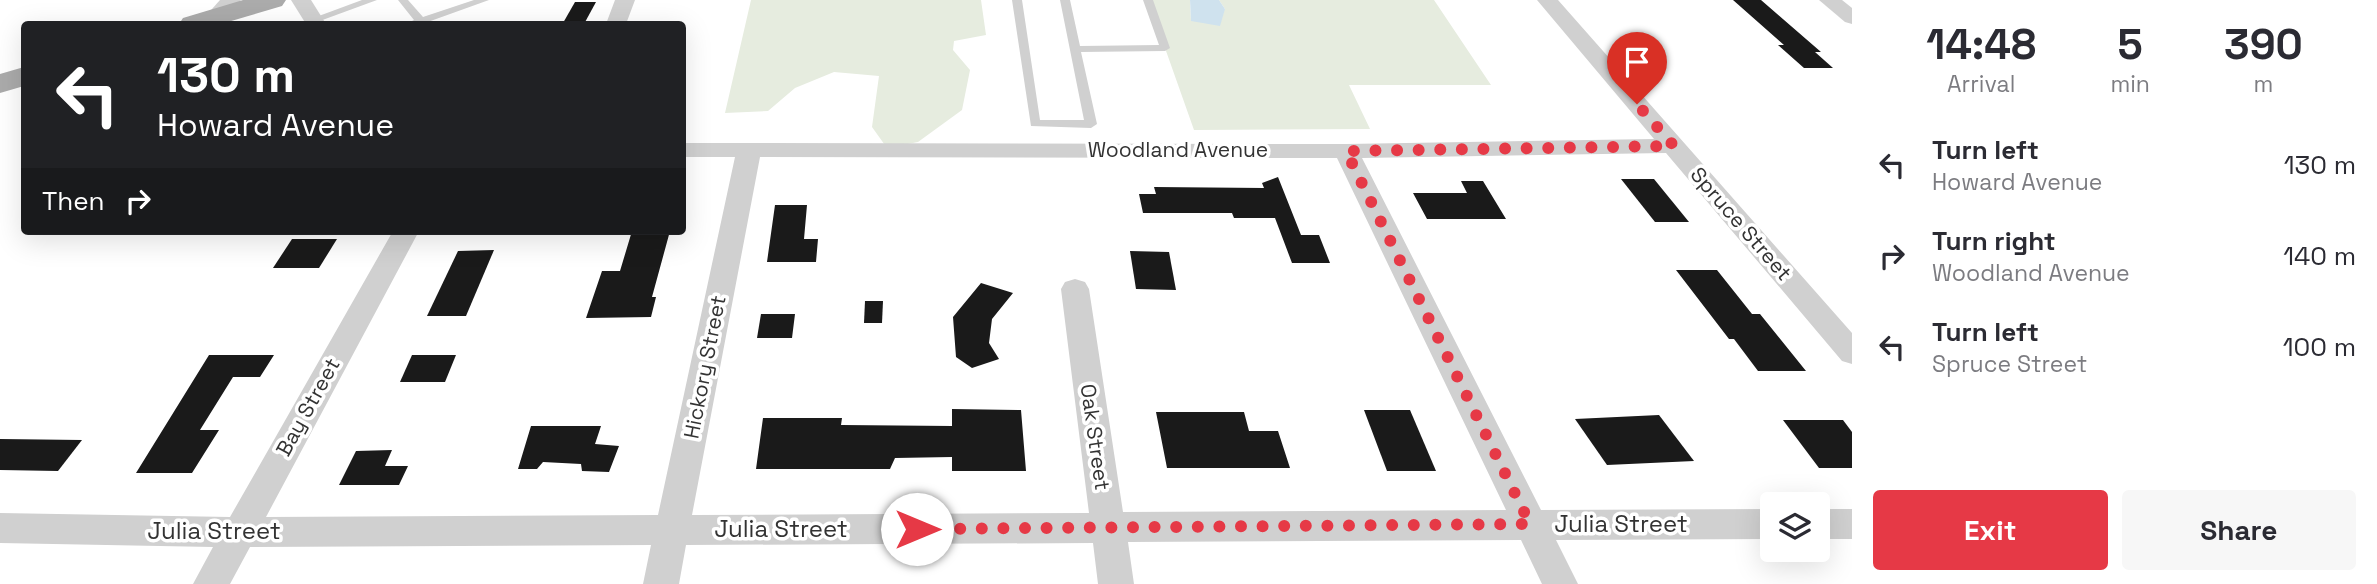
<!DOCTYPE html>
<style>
:root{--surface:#fff;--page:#f7f7f7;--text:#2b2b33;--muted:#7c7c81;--accent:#e63946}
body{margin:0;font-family:"Space Grotesk",sans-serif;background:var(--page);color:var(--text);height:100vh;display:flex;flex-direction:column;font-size:26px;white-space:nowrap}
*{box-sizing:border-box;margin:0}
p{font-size:23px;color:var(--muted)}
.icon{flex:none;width:38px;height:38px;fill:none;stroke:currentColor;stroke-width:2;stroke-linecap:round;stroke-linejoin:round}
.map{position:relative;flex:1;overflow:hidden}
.drawer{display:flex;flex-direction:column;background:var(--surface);width:525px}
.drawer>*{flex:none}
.banner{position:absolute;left:21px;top:21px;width:665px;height:214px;border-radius:7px;box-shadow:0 7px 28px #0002;background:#202124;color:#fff;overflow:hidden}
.fabs{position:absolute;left:1760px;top:492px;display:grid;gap:14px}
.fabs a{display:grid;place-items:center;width:70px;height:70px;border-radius:7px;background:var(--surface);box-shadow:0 7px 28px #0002;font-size:35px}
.pin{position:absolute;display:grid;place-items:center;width:60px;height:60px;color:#fff;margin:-72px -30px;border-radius:50% 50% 50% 0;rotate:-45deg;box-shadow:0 0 7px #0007}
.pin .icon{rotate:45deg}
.me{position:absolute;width:77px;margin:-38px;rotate:90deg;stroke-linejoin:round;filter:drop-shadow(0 0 5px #0008)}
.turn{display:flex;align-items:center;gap:24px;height:147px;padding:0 21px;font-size:32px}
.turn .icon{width:91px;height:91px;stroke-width:2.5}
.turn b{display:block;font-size:49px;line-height:60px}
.then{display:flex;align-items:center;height:66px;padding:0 21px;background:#0003;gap:14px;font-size:26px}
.eta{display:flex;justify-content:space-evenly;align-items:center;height:119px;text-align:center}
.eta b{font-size:42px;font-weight:700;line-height:49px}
.button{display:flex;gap:14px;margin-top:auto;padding:14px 21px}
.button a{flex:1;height:80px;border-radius:7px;background:var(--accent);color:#fff;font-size:28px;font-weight:700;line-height:80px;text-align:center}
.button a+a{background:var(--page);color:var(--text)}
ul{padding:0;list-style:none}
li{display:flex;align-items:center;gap:21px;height:91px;padding:0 21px}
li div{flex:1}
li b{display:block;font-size:26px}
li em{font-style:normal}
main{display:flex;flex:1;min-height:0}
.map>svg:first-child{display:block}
</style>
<main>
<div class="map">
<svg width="1852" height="584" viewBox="0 0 1852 584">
<rect width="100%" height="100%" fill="#fff"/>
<g fill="#e6ecdf">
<path d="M 751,0 L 981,0 L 986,35 L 954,41 L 953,50 L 970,70 L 962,110 L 918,142 L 887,148 L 872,127 L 879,76 L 834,72 L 795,88 L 768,111 L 725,113 Z"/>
<path d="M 1148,0 L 1190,0 L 1191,21 L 1225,9 L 1219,0 L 1434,0 L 1491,85 L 1349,85 L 1370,129 L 1194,130 Z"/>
</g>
<path fill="#cfe2ee" d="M 1190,0 L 1219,0 L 1225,9 L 1220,26 L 1191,21 Z"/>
<g fill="#1a1a1a">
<path d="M 1733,0 L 1761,0 L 1821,52 L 1815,52 L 1833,68 L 1804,68 L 1778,45 L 1784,45 Z"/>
<path d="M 575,2 L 596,2 L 584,24 L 563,23 Z"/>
<path d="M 1278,177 L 1301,235 L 1319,235 L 1330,263 L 1292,263 L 1275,218 L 1234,218 L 1232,213 L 1143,213 L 1139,194 L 1156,194 L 1154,187 L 1264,188 L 1262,183 Z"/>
<path d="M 1621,179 L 1654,179 L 1689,222 L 1655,222 Z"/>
<path d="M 1461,181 L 1483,181 L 1506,219 L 1427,219 L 1413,193 L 1467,193 Z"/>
<path d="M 775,205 L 807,205 L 804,239 L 818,239 L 816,262 L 767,262 Z"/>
<path d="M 632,231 L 670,231 L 652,297 L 656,297 L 651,317 L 586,318 L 602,271 L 620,271 Z"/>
<path d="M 292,239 L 337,239 L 319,268 L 273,268 Z"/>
<path d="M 494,250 L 466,316 L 427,316 L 458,251 Z"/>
<path d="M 1130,251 L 1169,252 L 1176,290 L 1136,289 Z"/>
<path d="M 1676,270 L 1717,270 L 1752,314 L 1760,314 L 1806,371 L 1758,371 L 1734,339 L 1729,339 Z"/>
<path d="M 981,283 L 1013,293 L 992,319 L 989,343 L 999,359 L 972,368 L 956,357 L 953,317 Z"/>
<path d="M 865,301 L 883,301 L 882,323 L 864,323 Z"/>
<path d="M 761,314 L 795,314 L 792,338 L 757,338 Z"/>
<path d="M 209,355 L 274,355 L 260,377 L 233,377 L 200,430 L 219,430 L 192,473 L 136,473 Z"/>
<path d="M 412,355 L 456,355 L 445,382 L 400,382 Z"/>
<path d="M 952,409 L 1021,410 L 1026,471 L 952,471 L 952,457 L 895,458 L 890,469 L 756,469 L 763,418 L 842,418 L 841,425 L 952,426 Z"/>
<path d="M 1364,410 L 1410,410 L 1436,471 L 1387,471 Z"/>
<path d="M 1156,412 L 1244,412 L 1249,431 L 1278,431 L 1290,468 L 1167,468 Z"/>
<path d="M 1659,415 L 1694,461 L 1607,465 L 1575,419 Z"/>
<path d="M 1783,420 L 1843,420 L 1852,432 L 1852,468 L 1819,468 Z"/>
<path d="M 531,426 L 601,426 L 595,444 L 619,446 L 609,472 L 582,471 L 581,464 L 543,462 L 537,469 L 518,469 Z"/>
<path d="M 0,439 L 82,440 L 58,471 L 0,470 Z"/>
<path d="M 392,450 L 385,466 L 408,466 L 399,485 L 339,485 L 356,451 Z"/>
</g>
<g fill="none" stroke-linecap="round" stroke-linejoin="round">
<g fill="#d0d0d0" fill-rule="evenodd">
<path d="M 362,0 L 377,0 L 317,22 L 308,20 Z"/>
<path d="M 398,0 L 408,0 L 423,17 L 474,0 L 489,0 L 425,23 L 406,24 L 414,20 Z"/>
<path d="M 1012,0 L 1022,0 L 1040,120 L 1084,120 L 1060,0 L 1070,0 L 1080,46 L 1159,45 L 1143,0 L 1153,0 L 1170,48 L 1165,51 L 1081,52 L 1097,124 L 1091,128 L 1031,126 Z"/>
</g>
<g fill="#d0d0d0" fill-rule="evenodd">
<path d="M 220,0 L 241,0 L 221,22 L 207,22 L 204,18 Z"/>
<path d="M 291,0 L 311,0 L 326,24 L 306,24 Z"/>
<path d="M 615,0 L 635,0 L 626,24 L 606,24 Z"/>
<path d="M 1537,0 L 1558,0 L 1852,333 L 1852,364 L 1842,361 L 1666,153 L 1362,158 L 1541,510 L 1773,509 L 1773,539 L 1556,540 L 1578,584 L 1542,584 L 1521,540 L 1128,542 L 1134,584 L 1098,584 L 1093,543 L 686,545 L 679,584 L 643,584 L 651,545 L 250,547 L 230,584 L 193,584 L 213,547 L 0,543 L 0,513 L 230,517 L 393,231 L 419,231 L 266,517 L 658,515 L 735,157 L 682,157 L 682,143 L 1346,144 L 1654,139 ZM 760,157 L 1337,158 L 1506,510 L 1123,512 L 1089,289 L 1085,282 L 1075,279 L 1065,282 L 1061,289 L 1089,513 L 692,515 Z"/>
<path d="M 1819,0 L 1842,0 L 1852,8 L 1852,24 L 1845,22 Z"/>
<rect x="1818" y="509" width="34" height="30"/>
</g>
<g fill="#ababab" fill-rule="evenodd">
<path d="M 243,0 L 286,0 L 282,6 L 221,24 L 179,24 L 183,18 Z"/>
<path d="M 24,67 L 24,86 L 0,93 L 0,74 Z"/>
</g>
</g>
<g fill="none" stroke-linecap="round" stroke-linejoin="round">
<path stroke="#e63946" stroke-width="12" stroke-dasharray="0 21.6" d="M 917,529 L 1530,524 L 1346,151 L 1674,146 L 1637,104"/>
</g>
<g text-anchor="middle" stroke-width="7" stroke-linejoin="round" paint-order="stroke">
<g font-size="21" fill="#333" stroke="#fff">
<text x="1178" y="157">Woodland Avenue</text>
<text transform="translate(1741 224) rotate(49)" y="7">Spruce Street</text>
<text transform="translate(705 367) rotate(-79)" y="7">Hickory Street</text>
<text transform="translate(308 407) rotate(-61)" y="7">Bay Street</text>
<text transform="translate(1095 437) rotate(82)" y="7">Oak Street</text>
</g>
<g font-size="24" fill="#333" stroke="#fff">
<text x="1621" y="532">Julia Street</text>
<text x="781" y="537">Julia Street</text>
<text x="214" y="539">Julia Street</text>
</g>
</g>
</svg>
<div class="fabs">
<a><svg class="icon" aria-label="layers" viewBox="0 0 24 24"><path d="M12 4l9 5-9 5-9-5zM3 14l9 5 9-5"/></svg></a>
</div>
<div class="pin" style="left:1637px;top:104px;background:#d93025"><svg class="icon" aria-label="arrive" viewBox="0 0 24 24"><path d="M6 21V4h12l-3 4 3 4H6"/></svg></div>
<svg class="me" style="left:917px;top:529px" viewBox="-20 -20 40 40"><circle r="19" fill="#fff"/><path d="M0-13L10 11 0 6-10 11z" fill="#e63946"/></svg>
<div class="banner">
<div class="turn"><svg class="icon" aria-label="left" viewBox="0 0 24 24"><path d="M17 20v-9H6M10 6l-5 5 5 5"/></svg><div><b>130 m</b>Howard Avenue</div></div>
<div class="then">Then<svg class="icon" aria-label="right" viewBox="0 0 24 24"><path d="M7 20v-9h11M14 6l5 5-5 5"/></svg></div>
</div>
</div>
<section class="drawer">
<div class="eta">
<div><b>14:48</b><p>Arrival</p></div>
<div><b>5</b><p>min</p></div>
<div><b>390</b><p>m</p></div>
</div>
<ul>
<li><svg class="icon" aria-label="left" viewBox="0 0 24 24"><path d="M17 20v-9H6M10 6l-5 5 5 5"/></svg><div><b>Turn left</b><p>Howard Avenue</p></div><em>130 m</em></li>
<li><svg class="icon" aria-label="right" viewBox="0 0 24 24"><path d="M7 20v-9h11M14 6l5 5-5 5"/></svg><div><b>Turn right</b><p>Woodland Avenue</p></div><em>140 m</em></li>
<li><svg class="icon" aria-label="left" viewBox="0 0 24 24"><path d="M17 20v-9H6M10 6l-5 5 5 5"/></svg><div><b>Turn left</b><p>Spruce Street</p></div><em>100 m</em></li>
</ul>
<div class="button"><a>Exit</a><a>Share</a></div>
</section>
</main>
